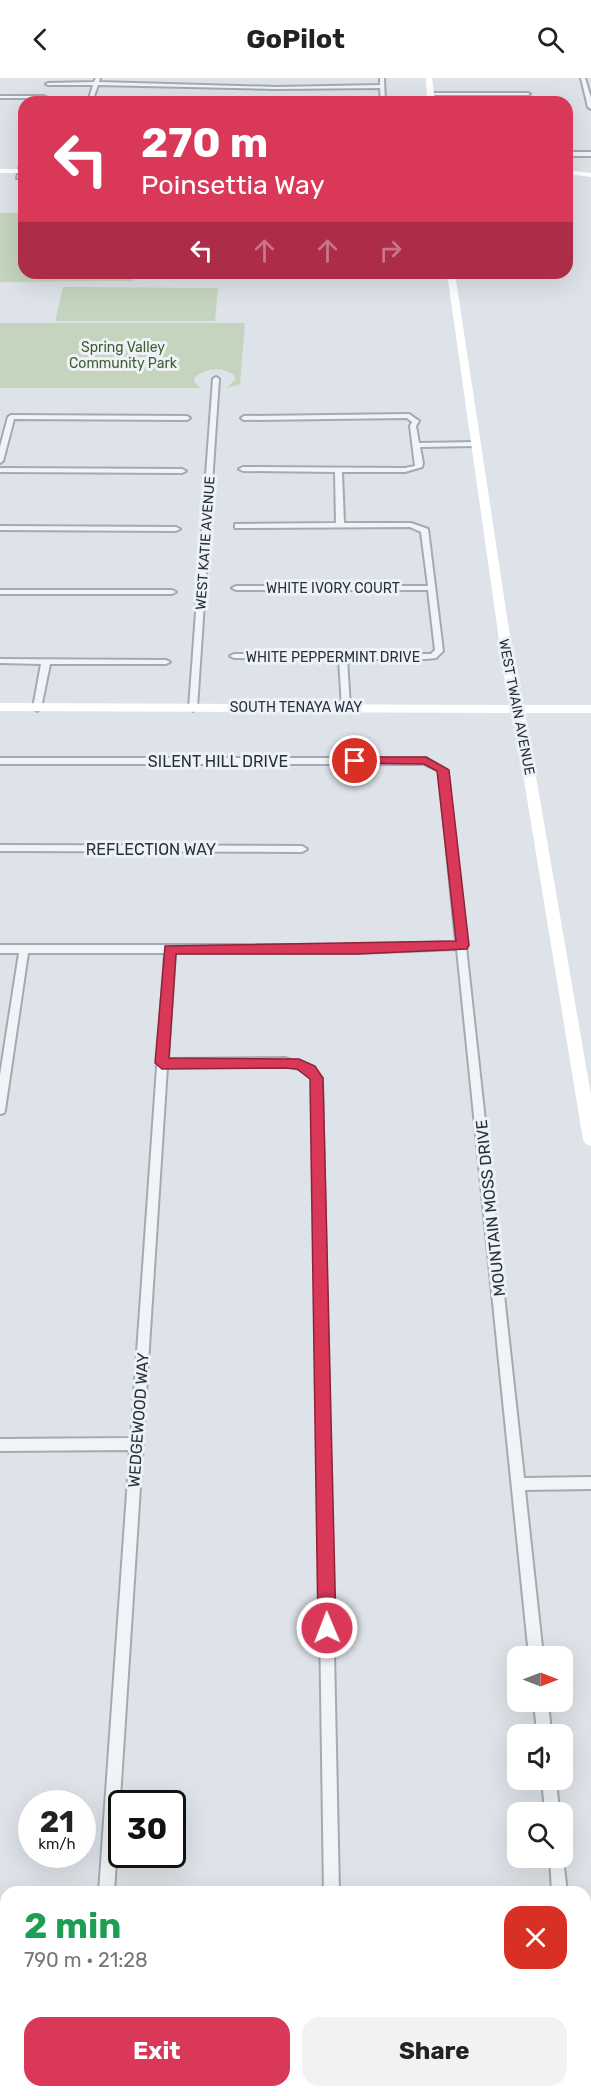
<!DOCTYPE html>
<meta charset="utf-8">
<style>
:root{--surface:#fff;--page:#f2f2f2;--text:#222;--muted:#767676;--accent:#d93859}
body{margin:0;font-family:Rubik,sans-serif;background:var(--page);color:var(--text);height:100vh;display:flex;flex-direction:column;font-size:22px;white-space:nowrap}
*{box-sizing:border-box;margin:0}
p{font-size:20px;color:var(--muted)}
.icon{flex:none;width:33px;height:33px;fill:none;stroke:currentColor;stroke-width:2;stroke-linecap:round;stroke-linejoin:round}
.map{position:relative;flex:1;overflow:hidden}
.panel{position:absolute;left:0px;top:1808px;width:591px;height:212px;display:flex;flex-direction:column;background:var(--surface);border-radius:18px 18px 0 0;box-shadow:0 6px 24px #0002}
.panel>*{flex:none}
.guide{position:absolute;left:18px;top:18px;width:555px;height:183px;border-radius:18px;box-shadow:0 6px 24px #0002;background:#d93859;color:#fff;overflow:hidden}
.needle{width:39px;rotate:90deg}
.buttons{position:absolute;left:507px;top:1568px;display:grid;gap:12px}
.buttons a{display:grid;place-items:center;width:66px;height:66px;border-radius:12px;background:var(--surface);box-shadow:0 6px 24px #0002;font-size:30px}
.speed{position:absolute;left:18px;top:1712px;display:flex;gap:12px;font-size:30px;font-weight:700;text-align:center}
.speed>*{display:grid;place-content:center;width:78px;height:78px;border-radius:50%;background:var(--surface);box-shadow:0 6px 24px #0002;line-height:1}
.speed small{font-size:15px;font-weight:400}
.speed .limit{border:3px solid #111;border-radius:9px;background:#fff;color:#111}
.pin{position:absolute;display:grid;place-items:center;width:51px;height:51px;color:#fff;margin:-26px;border:3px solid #fff;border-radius:50%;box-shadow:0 2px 6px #0007}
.me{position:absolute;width:66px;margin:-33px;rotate:359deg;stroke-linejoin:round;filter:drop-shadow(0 0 4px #0008)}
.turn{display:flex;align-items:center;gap:21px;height:126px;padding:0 24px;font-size:27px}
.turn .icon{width:78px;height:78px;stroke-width:2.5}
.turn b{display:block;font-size:42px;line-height:51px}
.lanes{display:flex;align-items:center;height:57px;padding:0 24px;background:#0003;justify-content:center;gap:30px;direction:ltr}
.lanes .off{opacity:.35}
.round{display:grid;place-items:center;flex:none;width:63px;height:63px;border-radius:18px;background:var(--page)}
.summary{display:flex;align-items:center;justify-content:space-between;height:102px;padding:0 24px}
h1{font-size:36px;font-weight:700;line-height:45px;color:#1e9e55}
.primary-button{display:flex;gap:12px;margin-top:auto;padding:12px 24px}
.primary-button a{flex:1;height:69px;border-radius:18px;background:var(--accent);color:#fff;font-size:24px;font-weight:700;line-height:69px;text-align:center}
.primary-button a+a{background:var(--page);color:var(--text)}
header{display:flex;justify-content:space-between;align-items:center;height:78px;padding:0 24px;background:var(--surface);font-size:27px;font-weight:700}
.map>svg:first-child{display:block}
</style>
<header><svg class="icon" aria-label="back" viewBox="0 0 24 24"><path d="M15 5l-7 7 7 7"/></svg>GoPilot<svg class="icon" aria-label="search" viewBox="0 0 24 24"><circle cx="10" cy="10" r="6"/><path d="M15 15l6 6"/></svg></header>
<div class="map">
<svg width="591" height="2018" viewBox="0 0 591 2018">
<rect width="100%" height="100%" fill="#dee3e9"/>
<g fill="#c5d4bf">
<path d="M 0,135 L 24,135 L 24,195 L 135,195 L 134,203 L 0,204 Z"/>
<path d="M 63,209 L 218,210 L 215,243 L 55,243 Z"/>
<path d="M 0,245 L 245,245 L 240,306 L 227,310 L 235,301 L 234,297 C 222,288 206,290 195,299 L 194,304 L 201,310 L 0,310 Z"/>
</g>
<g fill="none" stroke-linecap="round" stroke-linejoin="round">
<defs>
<g id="street">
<path d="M 96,0 L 100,0 L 99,4 L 277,9 L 380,7 L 380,0 L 384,0 L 385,24 L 381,24 L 380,10 L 277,11 L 98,7 L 92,24 L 88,24 L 93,7 L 48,7 L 46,6 L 48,5 L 94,4 Z"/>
<path d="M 581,0 L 585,0 L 591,20 L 591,31 L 588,29 Z"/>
<path d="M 431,15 L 528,15 L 530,16 L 528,17 L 429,17 Z"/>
<path d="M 0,18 L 44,18 L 46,19 L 44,20 L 0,20 Z"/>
<rect x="567" y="74" width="24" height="4"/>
<path d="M 24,81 L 24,92 L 22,99 L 17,100 L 21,83 Z"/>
<path d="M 216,299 L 219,301 L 197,630 L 193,633 L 189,630 L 213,301 Z"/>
<path d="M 409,336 L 419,343 L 416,348 L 419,365 L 475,364 L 478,366 L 475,368 L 420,369 L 423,385 L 422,389 L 405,394 L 342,394 L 344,445 L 411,445 L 428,451 L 443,573 L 436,580 L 426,581 L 347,581 L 350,629 L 346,632 L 342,629 L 339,581 L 234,580 L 230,578 L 234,576 L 431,576 L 435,572 L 428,512 L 236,512 L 232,510 L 236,508 L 428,508 L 421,454 L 410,449 L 235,450 L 235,446 L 238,446 L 336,445 L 335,394 L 243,393 L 239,391 L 243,389 L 405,390 L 415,388 L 410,348 L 412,344 L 407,340 L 244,342 L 241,340 L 244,338 Z"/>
<path d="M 11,337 L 187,338 L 190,340 L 187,342 L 14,341 L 3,383 L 0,385 L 0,369 L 8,339 Z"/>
<path d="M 0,390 L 182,391 L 186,393 L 182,395 L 0,394 Z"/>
<path d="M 0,448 L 176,449 L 180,451 L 176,453 L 0,452 Z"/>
<path d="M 0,512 L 172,512 L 176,514 L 172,516 L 0,516 Z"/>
<path d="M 0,581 L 166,582 L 170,584 L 166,586 L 50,586 L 41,630 L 37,633 L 33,630 L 41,586 L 0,585 Z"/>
<path d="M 0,680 L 426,680 L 447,692 L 466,864 L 468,867 L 466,869 L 524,1400 L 591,1399 L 591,1411 L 525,1412 L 543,1578 L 529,1578 L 457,871 L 357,875 L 175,875 L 168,981 L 285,980 L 310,988 L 322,1000 L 339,1814 L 324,1814 L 312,1001 L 299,991 L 285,988 L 167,989 L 114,1814 L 99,1814 L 130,1372 L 0,1373 L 0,1361 L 131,1360 L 165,875 L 28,875 L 5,1032 L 4,1035 L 0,1036 L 0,997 L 19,875 L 0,875 L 0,867 L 357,867 L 456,864 L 439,693 L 424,686 L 0,686 Z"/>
<path d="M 0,767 L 302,768 L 307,771 L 302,774 L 0,773 Z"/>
<path d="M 534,1623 L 548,1623 L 551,1656 L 537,1656 Z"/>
<path d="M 542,1701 L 556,1701 L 559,1734 L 545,1734 Z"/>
<path d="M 562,1774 L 567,1814 L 552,1814 L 550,1779 L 562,1779 Z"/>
<path d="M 585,2007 L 589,2013 L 589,2018 L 573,2018 L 573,2013 L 585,2013 Z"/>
<rect x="84" y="2013" width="16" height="5"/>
<rect x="328" y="2013" width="16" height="5"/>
</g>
</defs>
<use href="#street" stroke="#a3aab3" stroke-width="4"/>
<use href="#street" fill="#f1f4f7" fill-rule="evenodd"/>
<g fill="#fff" fill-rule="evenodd">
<path d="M 426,0 L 432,0 L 435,24 L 427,24 Z"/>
<rect x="0" y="91" width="24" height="4"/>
<path d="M 567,92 L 591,95 L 591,99 L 567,96 Z"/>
<path d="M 447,195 L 455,195 L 518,611 L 523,627 L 591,627 L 591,635 L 525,635 L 591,1017 L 591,1068 L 586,1066 L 583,1062 L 513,635 L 0,633 L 0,625 L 511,627 L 506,611 Z"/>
</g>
</g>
<path fill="#d93859" stroke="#8d243a" stroke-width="1.5" d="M 355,679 L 426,679 L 449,692 L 469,867 L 467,871 L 357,876 L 176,876 L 169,980 L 299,981 L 315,988 L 323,1000 L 336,1550 L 333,1557 L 327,1559 L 321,1557 L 318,1550 L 310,1001 L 297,991 L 285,990 L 162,991 L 155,985 L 165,868 L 456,863 L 437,693 L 424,686 L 351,685 L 351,680 Z"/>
<g text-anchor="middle" stroke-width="6" stroke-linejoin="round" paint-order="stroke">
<g font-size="14" fill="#3d5e32" stroke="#eef2f6">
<text x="123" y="274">Spring Valley<tspan x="123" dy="16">Community Park</tspan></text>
</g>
<g font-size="14" fill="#263141" stroke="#eef2f6">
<text transform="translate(205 465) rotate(-86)" y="5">WEST KATIE AVENUE</text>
<text x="333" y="515">WHITE IVORY COURT</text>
<text x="333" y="584">WHITE PEPPERMINT DRIVE</text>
<text x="296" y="634">SOUTH TENAYA WAY</text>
<text transform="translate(517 629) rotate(79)" y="5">WEST TWAIN AVENUE</text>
</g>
<g font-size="16" fill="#263141" stroke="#eef2f6">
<text x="218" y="689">SILENT HILL DRIVE</text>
<text x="151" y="777">REFLECTION WAY</text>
<text transform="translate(490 1130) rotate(-96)" y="6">MOUNTAIN MOSS DRIVE</text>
<text transform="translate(138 1342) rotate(-86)" y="6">WEDGEWOOD WAY</text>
</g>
</g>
</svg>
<div class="buttons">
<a><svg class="needle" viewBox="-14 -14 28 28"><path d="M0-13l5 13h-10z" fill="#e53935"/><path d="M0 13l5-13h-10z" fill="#767676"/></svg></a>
<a><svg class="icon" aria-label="sound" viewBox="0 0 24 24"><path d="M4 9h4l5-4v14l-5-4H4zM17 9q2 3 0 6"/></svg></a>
<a><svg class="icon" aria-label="search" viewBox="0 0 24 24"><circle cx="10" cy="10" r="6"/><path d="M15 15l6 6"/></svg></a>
</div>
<div class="speed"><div>21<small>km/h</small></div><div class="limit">30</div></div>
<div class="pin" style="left:355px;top:683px;background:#d93025"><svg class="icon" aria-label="arrive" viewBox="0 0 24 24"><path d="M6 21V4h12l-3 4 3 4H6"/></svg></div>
<svg class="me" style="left:327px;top:1550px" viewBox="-20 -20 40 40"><circle r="17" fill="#d93859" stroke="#fff" stroke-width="3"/><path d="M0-11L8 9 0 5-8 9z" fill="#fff"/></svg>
<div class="guide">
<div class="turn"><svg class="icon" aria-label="left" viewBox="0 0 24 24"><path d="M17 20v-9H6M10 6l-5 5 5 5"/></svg><div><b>270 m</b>Poinsettia Way</div></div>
<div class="lanes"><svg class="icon" aria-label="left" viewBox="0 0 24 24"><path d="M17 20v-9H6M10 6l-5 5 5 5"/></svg><svg class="icon off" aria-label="ahead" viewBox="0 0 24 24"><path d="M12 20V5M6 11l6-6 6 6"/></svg><svg class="icon off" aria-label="ahead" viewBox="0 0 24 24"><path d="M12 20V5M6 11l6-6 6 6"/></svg><svg class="icon off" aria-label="right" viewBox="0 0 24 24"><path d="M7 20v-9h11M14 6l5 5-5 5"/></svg></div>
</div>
<section class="panel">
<div class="summary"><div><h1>2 min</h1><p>790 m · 21:28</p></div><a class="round" style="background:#d93025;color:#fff"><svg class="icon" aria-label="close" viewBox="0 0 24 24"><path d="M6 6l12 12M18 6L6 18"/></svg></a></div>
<div class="primary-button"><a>Exit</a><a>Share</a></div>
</section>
</div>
